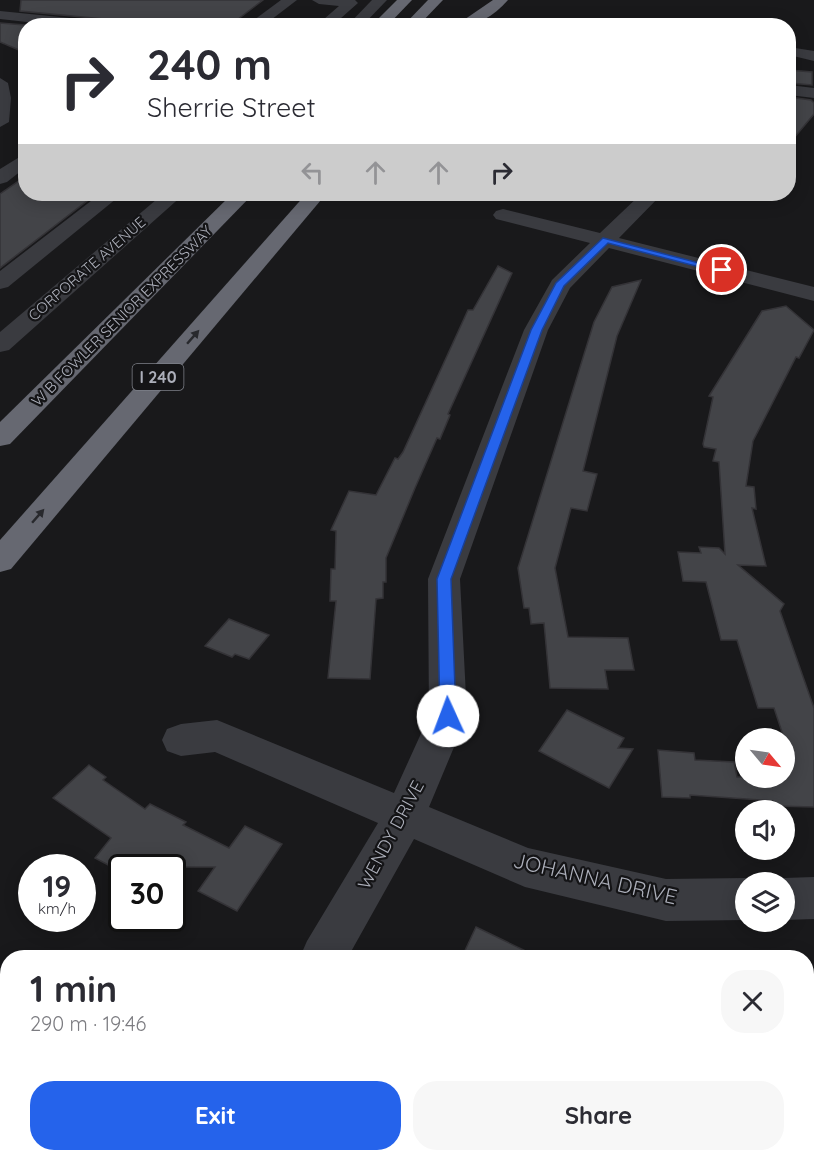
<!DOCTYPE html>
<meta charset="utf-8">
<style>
:root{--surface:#fff;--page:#f7f7f7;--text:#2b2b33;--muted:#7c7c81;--accent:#2563eb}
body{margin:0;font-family:Quicksand,sans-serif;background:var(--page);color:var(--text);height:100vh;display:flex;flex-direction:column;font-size:22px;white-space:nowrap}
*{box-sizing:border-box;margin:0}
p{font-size:20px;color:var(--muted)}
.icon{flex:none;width:33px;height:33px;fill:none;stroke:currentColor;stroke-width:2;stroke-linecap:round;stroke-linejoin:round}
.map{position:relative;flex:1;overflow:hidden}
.sheet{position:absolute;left:0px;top:950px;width:814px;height:212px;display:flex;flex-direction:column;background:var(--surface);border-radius:24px 24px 0 0;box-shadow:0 3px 15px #0003}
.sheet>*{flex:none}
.guide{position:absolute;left:18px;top:18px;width:778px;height:183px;border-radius:24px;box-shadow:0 3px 15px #0003;background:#fff;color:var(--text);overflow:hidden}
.needle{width:39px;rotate:119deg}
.buttons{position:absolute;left:735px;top:728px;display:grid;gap:12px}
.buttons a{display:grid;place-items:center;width:60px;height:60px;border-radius:50%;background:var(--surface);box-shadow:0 3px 15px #0003;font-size:30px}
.speed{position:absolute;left:18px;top:854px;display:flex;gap:12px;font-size:30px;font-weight:700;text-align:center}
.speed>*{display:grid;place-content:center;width:78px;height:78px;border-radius:50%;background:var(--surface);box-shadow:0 3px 15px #0003;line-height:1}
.speed small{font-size:15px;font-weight:400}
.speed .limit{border:3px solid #111;border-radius:9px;background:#fff;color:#111}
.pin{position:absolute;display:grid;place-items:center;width:51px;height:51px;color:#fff;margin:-26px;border:3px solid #fff;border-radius:50%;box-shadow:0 2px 6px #0007}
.me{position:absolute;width:66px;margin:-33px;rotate:358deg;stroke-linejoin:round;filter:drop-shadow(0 0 4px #0008)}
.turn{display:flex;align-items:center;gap:21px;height:126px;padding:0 30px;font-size:27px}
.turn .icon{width:78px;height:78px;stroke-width:2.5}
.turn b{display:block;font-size:42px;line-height:51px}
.lanes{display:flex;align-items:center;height:57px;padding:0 30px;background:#0003;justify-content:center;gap:30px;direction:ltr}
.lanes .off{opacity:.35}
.round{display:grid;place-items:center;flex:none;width:63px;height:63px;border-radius:24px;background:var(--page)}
.head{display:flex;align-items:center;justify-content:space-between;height:102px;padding:0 30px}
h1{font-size:36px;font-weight:700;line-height:45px}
.primary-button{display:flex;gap:12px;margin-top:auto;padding:12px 30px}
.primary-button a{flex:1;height:69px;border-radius:24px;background:var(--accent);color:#fff;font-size:24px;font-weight:700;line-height:69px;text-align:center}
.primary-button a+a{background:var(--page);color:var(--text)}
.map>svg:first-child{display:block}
</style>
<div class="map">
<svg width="814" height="1160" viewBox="0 0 814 1160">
<rect width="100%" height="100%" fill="#19191b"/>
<g fill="#434448" stroke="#343337" stroke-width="1.5">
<path d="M 21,0 L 263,0 L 229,26 L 177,26 L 20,11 Z"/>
<path d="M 0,23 L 38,26 L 26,26 L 26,53 L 0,42 Z"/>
<path d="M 789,70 L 812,72 L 812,85 L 789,83 Z"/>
<path d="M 789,97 L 811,100 L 814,103 L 814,114 L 789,144 Z"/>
<path d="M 26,176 L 26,194 L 96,194 L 0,268 L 0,194 Z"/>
<path d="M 498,266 L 512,273 L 448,414 L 450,415 L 440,439 L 437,438 L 415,488 L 386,558 L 386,582 L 383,582 L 383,598 L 376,599 L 370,679 L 328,678 L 336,601 L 330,601 L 331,569 L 335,569 L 336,531 L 331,530 L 349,491 L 376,495 L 395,458 L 398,459 L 403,452 L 468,310 L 473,310 Z"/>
<path d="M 641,280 L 617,336 L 583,471 L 597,474 L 587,511 L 571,508 L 555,568 L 568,637 L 628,638 L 634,670 L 605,670 L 608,689 L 550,688 L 544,623 L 531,624 L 529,608 L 524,608 L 518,568 L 594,322 L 612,287 Z"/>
<path d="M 786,306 L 814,330 L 799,358 L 796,357 L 753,441 L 746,486 L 754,487 L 756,509 L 752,508 L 766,566 L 738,565 L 784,604 L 780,611 L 814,708 L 814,807 L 774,806 L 773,801 L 690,795 L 690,798 L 662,797 L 658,750 L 694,753 L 695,760 L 734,762 L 737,777 L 784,777 L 784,738 L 774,708 L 758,708 L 737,640 L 721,640 L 706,582 L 683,581 L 678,552 L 701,553 L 699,547 L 719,548 L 725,554 L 719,462 L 713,461 L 716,449 L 704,447 L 703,444 L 713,397 L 709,396 L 762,311 Z"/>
<path d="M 229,619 L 269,635 L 249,659 L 235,654 L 232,657 L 205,646 Z"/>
<path d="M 567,710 L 624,738 L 618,748 L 633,749 L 609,788 L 539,751 Z"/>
<path d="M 89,765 L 106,777 L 103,780 L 145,809 L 150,804 L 186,822 L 183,825 L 229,848 L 245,826 L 282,844 L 237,911 L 198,891 L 215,867 L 112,867 L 95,858 L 111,838 L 53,798 Z"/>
<path d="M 476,927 L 538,957 L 462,957 Z"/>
</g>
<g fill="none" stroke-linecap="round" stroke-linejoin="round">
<g fill="#3a3b40" fill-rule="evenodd">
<path d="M 281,0 L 297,0 L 263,26 L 246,26 Z"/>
<path d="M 312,0 L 355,0 L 358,3 L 332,26 L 316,26 L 339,6 L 319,4 Z"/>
<path d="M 372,0 L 387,0 L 362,26 L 347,26 Z"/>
<path d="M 0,11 L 109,22 L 116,26 L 63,26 L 0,19 Z"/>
<path d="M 789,47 L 814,51 L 814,61 L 789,55 Z"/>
<path d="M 0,78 L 8,83 L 11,98 L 9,122 L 0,127 Z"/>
<path d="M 789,85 L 814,88 L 814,98 L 789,95 Z"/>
<path d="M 26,153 L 26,167 L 7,182 L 0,184 L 0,169 Z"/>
<path d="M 100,194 L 122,194 L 8,287 L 0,289 L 0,271 Z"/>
<path d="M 163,194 L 184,194 L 9,350 L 0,352 L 0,332 Z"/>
<path d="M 641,194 L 662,194 L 619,238 L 814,287 L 814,301 L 609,248 L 570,288 L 548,330 L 460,579 L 467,716 L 429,807 L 528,848 L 666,879 L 746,878 L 755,882 L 746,882 L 746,920 L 666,921 L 525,887 L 414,839 L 348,957 L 300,957 L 307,941 L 378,823 L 215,752 L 181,756 L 167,751 L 162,740 L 167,729 L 181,724 L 217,720 L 394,793 L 429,716 L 428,579 L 524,330 L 552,280 L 590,243 L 496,219 L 493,215 L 496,211 L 503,209 L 600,233 Z"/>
<path d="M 814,877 L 814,919 L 784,920 L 784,882 L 775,882 L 784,878 Z"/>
</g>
<g fill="#666871" fill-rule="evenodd">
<path d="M 397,0 L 412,0 L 387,26 L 371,26 Z"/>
<path d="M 428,0 L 443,0 L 418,26 L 403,26 Z"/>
<path d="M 493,0 L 508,0 C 493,17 477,26 455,26 Z"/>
<path d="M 232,194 L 253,194 L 10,444 L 0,446 L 0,422 Z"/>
<path d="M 306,194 L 326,194 L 11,569 L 0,572 L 0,540 Z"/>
</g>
</g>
<defs><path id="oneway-solid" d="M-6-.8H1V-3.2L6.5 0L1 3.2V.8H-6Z" transform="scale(1.5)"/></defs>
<g fill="#28292d">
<use href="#oneway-solid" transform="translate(193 337) rotate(-49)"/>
<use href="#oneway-solid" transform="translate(38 516) rotate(-49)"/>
</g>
<path fill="#2563eb" stroke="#184099" stroke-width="1.5" d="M 603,238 L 726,270 L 722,273 L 608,243 L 564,286 L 542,330 L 451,579 L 456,716 L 448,722 L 440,716 L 437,579 L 531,330 L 556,283 Z"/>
<g text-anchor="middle" stroke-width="4.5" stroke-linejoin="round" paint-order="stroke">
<g font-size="15" fill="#acafba" stroke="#141416">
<text transform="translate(87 269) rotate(-41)" y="5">CORPORATE AVENUE</text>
<text transform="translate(122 316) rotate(-45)" y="5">W B FOWLER SENIOR EXPRESSWAY</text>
</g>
<rect fill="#141416" stroke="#7e8089" stroke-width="1.5" x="132.5" y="364" width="51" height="26" rx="4.5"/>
<g font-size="16" font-weight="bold" fill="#acafba">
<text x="158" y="383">I 240</text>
</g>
<g font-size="18" fill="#acafba" stroke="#141416">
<text transform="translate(391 835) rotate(-62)" y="6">WENDY DRIVE</text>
</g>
<g font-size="21" fill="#acafba" stroke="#141416">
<text transform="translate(595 879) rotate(13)" y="7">JOHANNA DRIVE</text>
</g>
</g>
</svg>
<div class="buttons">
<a><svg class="needle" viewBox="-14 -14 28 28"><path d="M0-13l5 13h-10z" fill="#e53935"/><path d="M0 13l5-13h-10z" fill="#7c7c81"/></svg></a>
<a><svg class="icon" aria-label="sound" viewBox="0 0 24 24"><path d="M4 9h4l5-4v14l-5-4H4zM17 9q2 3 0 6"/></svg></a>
<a><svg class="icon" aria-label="layers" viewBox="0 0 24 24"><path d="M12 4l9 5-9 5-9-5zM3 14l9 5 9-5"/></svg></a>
</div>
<div class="speed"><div>19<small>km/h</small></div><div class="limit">30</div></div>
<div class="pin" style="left:722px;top:270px;background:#d93025"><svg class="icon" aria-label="arrive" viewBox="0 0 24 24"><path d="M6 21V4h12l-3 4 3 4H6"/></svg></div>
<svg class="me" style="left:448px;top:716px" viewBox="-20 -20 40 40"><circle r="19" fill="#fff"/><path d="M0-13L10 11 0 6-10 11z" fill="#2563eb"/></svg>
<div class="guide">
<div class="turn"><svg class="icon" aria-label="right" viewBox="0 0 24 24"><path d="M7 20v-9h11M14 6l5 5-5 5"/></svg><div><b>240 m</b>Sherrie Street</div></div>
<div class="lanes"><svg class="icon off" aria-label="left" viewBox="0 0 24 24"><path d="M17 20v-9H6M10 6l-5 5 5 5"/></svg><svg class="icon off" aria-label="ahead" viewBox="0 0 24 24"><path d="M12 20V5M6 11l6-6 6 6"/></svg><svg class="icon off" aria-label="ahead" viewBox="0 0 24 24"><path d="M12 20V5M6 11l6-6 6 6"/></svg><svg class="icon" aria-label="right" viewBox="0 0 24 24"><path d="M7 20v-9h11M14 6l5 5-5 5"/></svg></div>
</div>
<section class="sheet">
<div class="head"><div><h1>1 min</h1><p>290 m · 19:46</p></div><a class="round"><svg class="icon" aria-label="close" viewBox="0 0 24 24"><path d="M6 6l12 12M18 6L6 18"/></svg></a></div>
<div class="primary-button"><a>Exit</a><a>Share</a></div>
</section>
</div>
